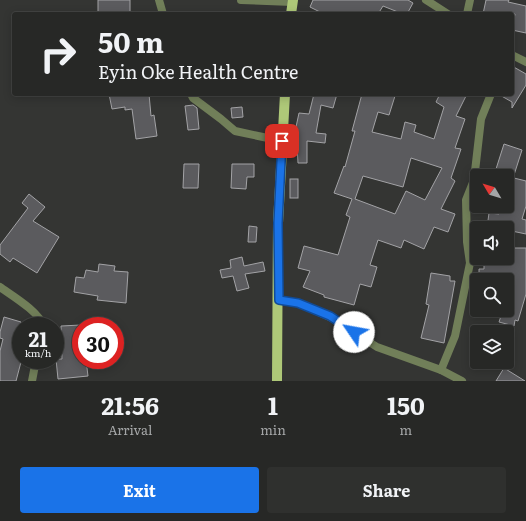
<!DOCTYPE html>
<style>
:root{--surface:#272826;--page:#2f302e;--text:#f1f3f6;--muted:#a4a6a7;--line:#434443;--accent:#1a73e8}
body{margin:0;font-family:Literata,serif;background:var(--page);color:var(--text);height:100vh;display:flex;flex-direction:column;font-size:15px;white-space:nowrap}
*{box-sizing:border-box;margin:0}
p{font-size:13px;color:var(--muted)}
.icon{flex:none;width:22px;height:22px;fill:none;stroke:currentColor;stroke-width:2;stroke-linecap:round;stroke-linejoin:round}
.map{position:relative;height:381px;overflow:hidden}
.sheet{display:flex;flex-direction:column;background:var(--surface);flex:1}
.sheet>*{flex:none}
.hud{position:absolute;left:12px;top:12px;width:502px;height:84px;border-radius:4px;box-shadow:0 2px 10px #0003,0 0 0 1px var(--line);background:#272826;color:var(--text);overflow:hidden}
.needle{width:26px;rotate:308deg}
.buttons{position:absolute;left:470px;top:169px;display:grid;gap:8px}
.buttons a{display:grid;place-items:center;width:44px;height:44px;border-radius:4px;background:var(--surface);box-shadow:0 2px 10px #0003,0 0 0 1px var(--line);font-size:20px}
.speed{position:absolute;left:12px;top:317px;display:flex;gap:8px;font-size:20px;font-weight:700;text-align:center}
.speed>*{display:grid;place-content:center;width:52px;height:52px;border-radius:50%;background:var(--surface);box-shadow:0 2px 10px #0003,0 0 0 1px var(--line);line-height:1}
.speed small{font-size:10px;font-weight:400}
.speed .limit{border:6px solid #d22;background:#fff;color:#111}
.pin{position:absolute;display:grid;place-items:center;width:34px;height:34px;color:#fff;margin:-17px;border-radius:8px;box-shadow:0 2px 6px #0006}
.me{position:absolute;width:44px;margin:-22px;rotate:303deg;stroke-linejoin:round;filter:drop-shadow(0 0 3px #0008)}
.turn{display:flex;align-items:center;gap:14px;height:84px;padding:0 20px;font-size:18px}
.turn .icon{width:52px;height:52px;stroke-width:2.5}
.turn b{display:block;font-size:28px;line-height:34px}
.eta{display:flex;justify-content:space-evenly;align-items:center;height:68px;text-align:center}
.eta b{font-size:24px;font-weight:700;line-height:28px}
.primary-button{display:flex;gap:8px;margin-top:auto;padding:8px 20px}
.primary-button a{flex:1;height:46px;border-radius:4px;background:var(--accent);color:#fff;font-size:16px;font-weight:700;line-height:46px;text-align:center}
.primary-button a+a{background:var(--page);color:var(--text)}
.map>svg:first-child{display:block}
</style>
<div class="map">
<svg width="526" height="381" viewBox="0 0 526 381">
<rect width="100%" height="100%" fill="#343533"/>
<g fill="#5b5b5e" stroke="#a3a3a6" fill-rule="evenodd">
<rect x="98" y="0" width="32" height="14"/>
<path d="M 313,0 L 408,0 L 413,3 L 407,14 L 403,14 L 383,6 L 378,14 L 324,14 L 310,7 Z"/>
<path d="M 486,0 L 509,0 L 508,2 L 526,6 L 526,33 L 512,30 L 515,14 L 483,14 Z"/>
<path d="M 512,66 L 526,74 L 526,85 L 512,108 L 512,102 L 498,94 L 512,94 Z"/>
<path d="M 109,94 L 149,94 L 151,116 L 154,115 L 157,136 L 136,139 L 132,109 L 125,110 L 125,107 L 112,109 Z"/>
<path d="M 314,94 L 337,94 L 333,108 L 321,105 L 316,133 L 326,134 L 325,143 L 307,141 L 307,163 L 298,163 L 296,127 L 299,113 L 309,114 Z"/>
<path d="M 362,94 L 388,94 L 395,96 L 389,115 L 378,112 L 372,132 L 401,139 L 405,122 L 416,125 L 414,132 L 434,139 L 444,107 L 436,102 L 440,94 L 467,94 L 456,116 L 465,119 L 455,148 L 461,149 L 451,178 L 455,181 L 441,209 L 455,214 L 448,232 L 434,227 L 424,249 L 404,240 L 401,248 L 378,240 L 370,265 L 377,267 L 371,287 L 360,284 L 354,305 L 324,297 L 324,295 L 303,287 L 310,271 L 298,268 L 304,246 L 338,255 L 350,217 L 346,215 L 352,199 L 334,193 L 344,166 L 345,167 L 355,131 L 352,131 ZM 411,158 L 442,168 L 425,200 L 406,191 L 395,214 L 355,199 L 363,176 L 403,187 Z"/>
<path d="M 193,105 L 197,108 L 199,129 L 188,130 L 185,106 Z"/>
<path d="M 242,107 L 243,117 L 232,118 L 231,108 Z"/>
<path d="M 504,144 L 522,150 L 514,175 L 496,169 Z"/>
<path d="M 184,164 L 199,164 L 198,188 L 183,188 Z"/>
<path d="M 232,164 L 254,164 L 254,177 L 247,177 L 246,189 L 231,188 Z"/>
<path d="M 510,177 L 526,181 L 526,206 L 522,219 L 526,220 L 526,234 L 507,230 L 507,228 L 487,228 L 489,213 L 499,214 L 501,206 L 507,206 L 507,186 Z"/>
<rect x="290" y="179" width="8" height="19"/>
<path d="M 29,194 L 45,207 L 33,221 L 59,237 L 37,273 L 13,258 L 10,262 L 0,254 L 0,245 L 28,208 L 22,203 Z"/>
<path d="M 249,226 L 257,227 L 256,242 L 248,242 Z"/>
<path d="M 507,248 L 526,248 L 526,294 L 518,321 L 515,320 L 514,326 L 499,322 L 503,310 L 507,310 L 509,280 L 479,280 L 479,269 L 484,269 L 484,258 L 507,258 Z"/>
<path d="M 242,257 L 244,266 L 263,262 L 265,271 L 245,274 L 249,288 L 237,291 L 233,276 L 222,278 L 220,270 L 231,268 L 230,260 Z"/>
<path d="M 99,264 L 115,266 L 114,271 L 128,272 L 126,303 L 97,300 L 98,296 L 74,292 L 76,277 L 84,278 L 86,270 L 98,272 Z"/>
<path d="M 431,273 L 450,276 L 450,281 L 455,281 L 444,343 L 421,338 L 429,305 L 426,304 Z"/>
<path d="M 4,317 L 21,322 L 21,362 L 16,381 L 0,381 L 0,351 L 3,339 L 0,338 L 0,332 Z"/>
<path d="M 81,325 L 81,360 L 86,360 L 88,376 L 58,379 L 56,359 L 62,359 L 61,326 Z"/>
<path d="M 504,368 L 525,381 L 496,381 Z"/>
</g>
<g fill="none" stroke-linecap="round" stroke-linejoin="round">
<g stroke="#717f59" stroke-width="8">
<path d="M 159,0 L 163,14"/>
<path d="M 241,0 L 292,2"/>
<path d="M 426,0 L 448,14"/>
<path d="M 467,14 L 470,0"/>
<path d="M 512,55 L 526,62"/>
<path d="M 191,94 L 193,98 L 221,119 L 235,131 L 282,141"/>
<path d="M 0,287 C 11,295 40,312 43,326"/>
<path d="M 279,300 L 298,303 L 330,317 L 377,347 L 441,370 L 462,381"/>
<path d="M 441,370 L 455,336 L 470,263 L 467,242 L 466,200 L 474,180 L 481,119 L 491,94"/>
<path d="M 32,381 L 36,360"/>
</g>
<g stroke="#aec878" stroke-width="10">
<path d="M 291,14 L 293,0"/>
<path d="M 277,381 L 278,223 L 285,94"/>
</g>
</g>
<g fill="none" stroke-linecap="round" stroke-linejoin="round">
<defs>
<path id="route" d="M 282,141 L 278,223 L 279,300 L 298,303 L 330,316 L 354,332"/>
</defs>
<use href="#route" stroke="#114b97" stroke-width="10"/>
<use href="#route" stroke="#1a73e8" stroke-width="7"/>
</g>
</svg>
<div class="buttons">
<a><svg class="needle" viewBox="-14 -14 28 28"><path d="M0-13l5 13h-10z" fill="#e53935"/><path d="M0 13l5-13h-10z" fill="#a4a6a7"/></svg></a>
<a><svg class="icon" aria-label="sound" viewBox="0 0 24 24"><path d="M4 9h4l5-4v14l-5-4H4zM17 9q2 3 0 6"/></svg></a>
<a><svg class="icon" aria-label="search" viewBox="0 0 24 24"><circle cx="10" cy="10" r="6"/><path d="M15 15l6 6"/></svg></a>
<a><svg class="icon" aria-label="layers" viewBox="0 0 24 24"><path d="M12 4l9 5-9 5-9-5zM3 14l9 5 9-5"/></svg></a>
</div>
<div class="speed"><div>21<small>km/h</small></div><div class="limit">30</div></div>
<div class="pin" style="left:282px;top:141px;background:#d93025"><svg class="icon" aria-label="arrive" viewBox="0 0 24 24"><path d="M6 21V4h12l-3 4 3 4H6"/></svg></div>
<svg class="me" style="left:354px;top:332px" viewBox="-20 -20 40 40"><circle r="19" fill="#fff"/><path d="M0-13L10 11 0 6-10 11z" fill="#1a73e8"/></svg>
<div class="hud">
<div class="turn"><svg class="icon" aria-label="right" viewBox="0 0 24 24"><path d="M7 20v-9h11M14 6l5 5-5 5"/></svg><div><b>50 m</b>Eyin Oke Health Centre</div></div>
</div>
</div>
<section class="sheet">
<div class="eta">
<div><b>21:56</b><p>Arrival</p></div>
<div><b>1</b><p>min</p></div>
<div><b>150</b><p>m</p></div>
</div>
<div class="primary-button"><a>Exit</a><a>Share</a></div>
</section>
